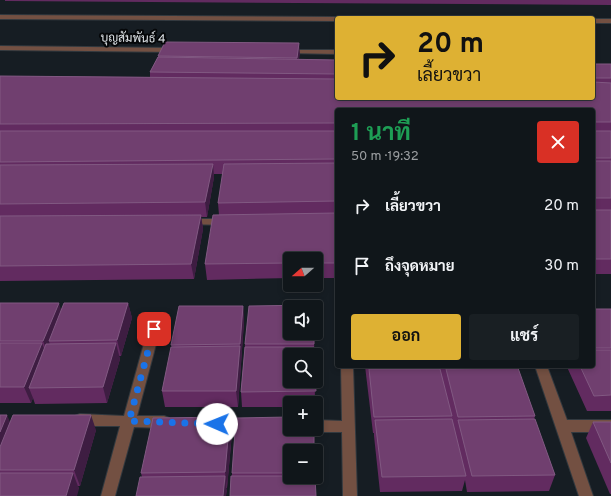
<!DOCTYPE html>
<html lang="th">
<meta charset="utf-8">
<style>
:root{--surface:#10161a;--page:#191f23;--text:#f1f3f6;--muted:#9c9fa2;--line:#303539;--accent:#deb133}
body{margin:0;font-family:Overpass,Sarabun,sans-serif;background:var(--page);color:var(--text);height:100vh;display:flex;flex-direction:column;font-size:15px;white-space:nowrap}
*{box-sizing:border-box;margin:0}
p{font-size:13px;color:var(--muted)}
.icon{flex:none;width:22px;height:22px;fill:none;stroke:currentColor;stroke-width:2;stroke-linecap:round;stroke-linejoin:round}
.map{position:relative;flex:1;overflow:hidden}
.panel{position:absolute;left:335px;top:108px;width:260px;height:260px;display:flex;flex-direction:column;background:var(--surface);border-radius:4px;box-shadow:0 2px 6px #0003,0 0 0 1px var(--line)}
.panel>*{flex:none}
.banner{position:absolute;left:335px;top:16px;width:260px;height:84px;border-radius:4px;box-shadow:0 2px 6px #0003,0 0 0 1px var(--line);background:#deb133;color:#111;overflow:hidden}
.needle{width:26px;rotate:250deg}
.buttons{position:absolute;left:283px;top:252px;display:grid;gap:8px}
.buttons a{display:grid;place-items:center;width:40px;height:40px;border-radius:4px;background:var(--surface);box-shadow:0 2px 6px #0003,0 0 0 1px var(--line);font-size:20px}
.pin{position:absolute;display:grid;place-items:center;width:34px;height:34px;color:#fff;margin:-17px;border-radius:8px;box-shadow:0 2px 6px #0006}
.me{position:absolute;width:44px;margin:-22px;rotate:271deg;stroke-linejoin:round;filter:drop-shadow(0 0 3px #0008)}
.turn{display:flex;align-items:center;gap:14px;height:84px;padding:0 16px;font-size:18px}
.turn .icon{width:52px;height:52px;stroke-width:2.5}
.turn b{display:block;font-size:28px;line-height:34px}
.round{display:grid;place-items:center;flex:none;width:42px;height:42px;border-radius:4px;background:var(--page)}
.overview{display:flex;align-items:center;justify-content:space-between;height:68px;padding:0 16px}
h1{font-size:24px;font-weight:700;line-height:30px;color:#1e9e55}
.button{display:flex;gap:8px;margin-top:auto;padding:8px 16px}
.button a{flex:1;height:46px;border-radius:4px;background:var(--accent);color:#111;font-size:16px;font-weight:700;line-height:46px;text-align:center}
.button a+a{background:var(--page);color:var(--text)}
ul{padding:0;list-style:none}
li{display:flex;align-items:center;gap:12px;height:60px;padding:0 16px}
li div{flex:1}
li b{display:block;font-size:15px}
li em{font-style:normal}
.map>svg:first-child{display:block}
</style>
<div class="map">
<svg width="611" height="496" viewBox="0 0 611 496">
<rect width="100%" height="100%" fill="#161d23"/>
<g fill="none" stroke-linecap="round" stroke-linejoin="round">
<defs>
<g id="minor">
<path d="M 0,15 L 337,17 L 339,18 L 337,18 L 337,21 L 0,19 Z"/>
<rect x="593" y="19" width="18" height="4"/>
<path d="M 0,46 L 175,48 L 178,50 L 175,52 L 0,50 Z"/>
<path d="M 285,50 L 337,50 L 337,54 L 287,53 L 285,52 Z"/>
<path d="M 188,219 L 226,219 L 231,222 L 226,225 L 185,224 L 183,222 L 185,220 Z"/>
<path d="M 154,325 L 158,326 L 160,329 L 137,416 L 164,416 L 169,418 L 171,422 L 169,426 L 164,428 L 134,427 L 115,496 L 101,496 L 120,426 L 80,426 L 75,424 L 73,420 L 75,416 L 80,414 L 124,416 L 148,329 L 150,326 Z"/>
<path d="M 341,366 L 353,366 L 357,496 L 343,496 L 342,432 L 316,432 L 311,429 L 316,429 L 316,420 L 342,421 Z"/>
<path d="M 535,366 L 547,366 L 567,420 L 611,420 L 611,432 L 571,432 L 593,496 L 579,496 Z"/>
</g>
</defs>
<use href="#minor" stroke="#32393f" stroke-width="2"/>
<use href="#minor" fill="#735042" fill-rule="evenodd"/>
</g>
<g fill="#622b60">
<path d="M 5,0 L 611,0 L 611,5 L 5,1 Z"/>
<path d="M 299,43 L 299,59 L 337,60 L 337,98 L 593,98 L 593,64 L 611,64 L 611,274 L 593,274 L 593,110 L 337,110 L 337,278 L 316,278 L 316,259 L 290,259 L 290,278 L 207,280 L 205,264 L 219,215 L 218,203 L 223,174 L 214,174 L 214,177 L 207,217 L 201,217 L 203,229 L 194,279 L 0,281 L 0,76 L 150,77 L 150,72 L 158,57 L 158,56 Z"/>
<path d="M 0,303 L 61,310 L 128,303 L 132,318 L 121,356 L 119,356 L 120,359 L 107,403 L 35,404 L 33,398 L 31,403 L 0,403 Z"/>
<path d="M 243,306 L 244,321 L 238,407 L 165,407 L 162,391 L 172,347 L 171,345 Z"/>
<path d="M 593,309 L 611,309 L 611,411 L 587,411 L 567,367 L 568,366 L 593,366 Z"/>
<path d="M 314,333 L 315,403 L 290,403 L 290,407 L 242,407 L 241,392 L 245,344 Z"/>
<path d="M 365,366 L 517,366 L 516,368 L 535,416 L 534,419 L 555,475 L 549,491 L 467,492 L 465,480 L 462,491 L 380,492 L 374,436 L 374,433 L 373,433 Z"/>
<path d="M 0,415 L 10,422 L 96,430 L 80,486 L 78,486 L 79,489 L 0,496 Z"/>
<path d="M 593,422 L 611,422 L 611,494 L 610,494 L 586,438 Z"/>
<path d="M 232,433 L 227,488 L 226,488 L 227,492 L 142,477 L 141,473 Z"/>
<path d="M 290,451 L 290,477 L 232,476 L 232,473 Z"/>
</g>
<g fill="#3e1d42">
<path d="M 299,43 L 300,54 L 297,70 L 297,58 Z"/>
<path d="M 213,164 L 214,177 L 207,217 L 205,202 Z"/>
<path d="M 201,215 L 203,229 L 194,279 L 191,264 Z"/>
<path d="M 59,303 L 64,319 L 49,341 L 51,350 L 49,357 L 43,341 Z"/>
<path d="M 128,303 L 132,318 L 121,356 L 117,340 Z"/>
<path d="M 243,306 L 244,321 L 238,407 L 236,391 Z"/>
<path d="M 42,343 L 48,359 L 29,388 L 33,398 L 31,403 L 24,387 Z"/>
<path d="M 116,343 L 120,359 L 107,403 L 103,387 Z"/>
<path d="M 7,415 L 14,431 L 0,466 L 0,432 Z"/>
<path d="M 91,415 L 96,430 L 80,486 L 74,470 Z"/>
<path d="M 230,417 L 232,433 L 227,488 L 225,472 Z"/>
<path d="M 73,473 L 79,489 L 77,496 L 66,496 Z"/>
<path d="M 225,476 L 227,492 L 226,496 L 223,496 Z"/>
</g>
<g fill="#703f6f" stroke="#815982">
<path d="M 165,42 L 299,43 L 297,58 L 158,56 Z"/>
<path d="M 158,57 L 337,60 L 337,74 L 150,72 Z"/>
<rect x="593" y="64" width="18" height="14"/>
<path d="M 0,76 L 337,79 L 337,98 L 593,98 L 593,82 L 611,83 L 611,122 L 593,122 L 593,110 L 337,110 L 337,123 L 0,124 Z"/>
<path d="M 0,131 L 337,131 L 337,159 L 0,162 Z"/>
<rect x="593" y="131" width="18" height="27"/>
<rect x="593" y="161" width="18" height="37"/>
<path d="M 337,163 L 337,201 L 218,203 L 224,164 Z"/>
<path d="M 213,164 L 205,202 L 0,204 L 0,165 Z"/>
<rect x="593" y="210" width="18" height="49"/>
<path d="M 337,213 L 337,263 L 316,263 L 316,259 L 290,259 L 290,263 L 205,264 L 213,215 Z"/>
<path d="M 201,215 L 191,264 L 0,266 L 0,216 Z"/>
<path d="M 0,303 L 59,303 L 43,341 L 0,341 Z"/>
<path d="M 64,303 L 128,303 L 117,340 L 49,341 Z"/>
<path d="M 313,305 L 313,307 L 290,307 L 290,333 L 314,333 L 314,344 L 245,344 L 249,306 Z"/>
<path d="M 179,306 L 243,306 L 240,344 L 171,345 Z"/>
<rect x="593" y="309" width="18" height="39"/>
<path d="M 0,343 L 42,343 L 24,387 L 0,387 Z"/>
<path d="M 116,343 L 103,387 L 29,388 L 46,344 Z"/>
<path d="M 240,346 L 236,391 L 162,391 L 171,347 Z"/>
<path d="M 245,347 L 314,347 L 314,355 L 290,355 L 290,381 L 315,381 L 316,391 L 241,392 Z"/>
<path d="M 593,350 L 611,350 L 611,395 L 594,396 L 580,366 L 593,366 Z"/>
<path d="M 369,366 L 440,366 L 369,367 Z"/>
<path d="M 446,366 L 517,366 L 446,367 Z"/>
<path d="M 518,368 L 535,416 L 458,417 L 446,369 Z"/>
<path d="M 369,369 L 440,369 L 452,416 L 374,417 Z"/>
<path d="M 0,415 L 7,415 L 0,432 Z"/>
<path d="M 13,415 L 91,415 L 74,470 L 0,470 L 0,447 Z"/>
<path d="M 230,417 L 225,472 L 141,473 L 153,418 Z"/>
<path d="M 290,417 L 290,429 L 314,429 L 314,451 L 290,451 L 290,473 L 232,473 L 236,418 Z"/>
<path d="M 452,419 L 466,476 L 382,477 L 375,420 Z"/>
<path d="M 535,419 L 555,475 L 472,476 L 458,420 Z"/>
<path d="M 593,422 L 611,422 L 611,463 Z"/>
<path d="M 0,473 L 73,473 L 66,496 L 0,496 Z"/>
<path d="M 225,476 L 223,496 L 136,496 L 140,477 Z"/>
<path d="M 231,476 L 290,476 L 290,477 L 315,477 L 316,496 L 230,496 Z"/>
</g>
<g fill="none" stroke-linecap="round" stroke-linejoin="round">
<path stroke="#1a73e8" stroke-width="7" stroke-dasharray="0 12.6" d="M 154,329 L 129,421 L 217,424"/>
</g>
<g text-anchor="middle" stroke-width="4" stroke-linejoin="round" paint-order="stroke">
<g font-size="12" fill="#dfe4e8" stroke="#050709">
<text transform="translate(133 38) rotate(1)" y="4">บุญสัมพันธ์ 4</text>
</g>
</g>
</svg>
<div class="buttons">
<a><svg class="needle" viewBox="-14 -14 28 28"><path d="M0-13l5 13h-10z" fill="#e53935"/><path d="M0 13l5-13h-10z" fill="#9c9fa2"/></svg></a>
<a><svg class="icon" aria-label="sound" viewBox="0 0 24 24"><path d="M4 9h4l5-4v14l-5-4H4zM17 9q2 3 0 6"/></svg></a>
<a><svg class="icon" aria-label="search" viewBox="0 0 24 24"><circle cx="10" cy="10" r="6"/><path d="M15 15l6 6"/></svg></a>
<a>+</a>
<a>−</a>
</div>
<div class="pin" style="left:154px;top:329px;background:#d93025"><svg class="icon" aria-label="arrive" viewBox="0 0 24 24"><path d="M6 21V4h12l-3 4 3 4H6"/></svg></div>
<svg class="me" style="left:217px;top:424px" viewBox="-20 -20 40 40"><circle r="19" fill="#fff"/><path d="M0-13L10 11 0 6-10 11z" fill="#1a73e8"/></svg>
<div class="banner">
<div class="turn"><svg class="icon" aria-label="right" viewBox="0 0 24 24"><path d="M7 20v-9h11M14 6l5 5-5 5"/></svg><div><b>20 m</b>เลี้ยวขวา</div></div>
</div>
<section class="panel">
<div class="overview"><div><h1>1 นาที</h1><p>50 m · 19:32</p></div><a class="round" style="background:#d93025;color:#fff"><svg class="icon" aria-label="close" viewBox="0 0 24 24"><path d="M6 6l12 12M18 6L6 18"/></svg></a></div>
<ul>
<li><svg class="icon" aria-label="right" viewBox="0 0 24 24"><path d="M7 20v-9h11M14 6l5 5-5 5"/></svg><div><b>เลี้ยวขวา</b></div><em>20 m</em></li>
<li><svg class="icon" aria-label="arrive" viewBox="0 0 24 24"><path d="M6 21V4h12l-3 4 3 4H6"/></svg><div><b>ถึงจุดหมาย</b></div><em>30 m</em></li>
</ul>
<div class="button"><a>ออก</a><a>แชร์</a></div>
</section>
</div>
